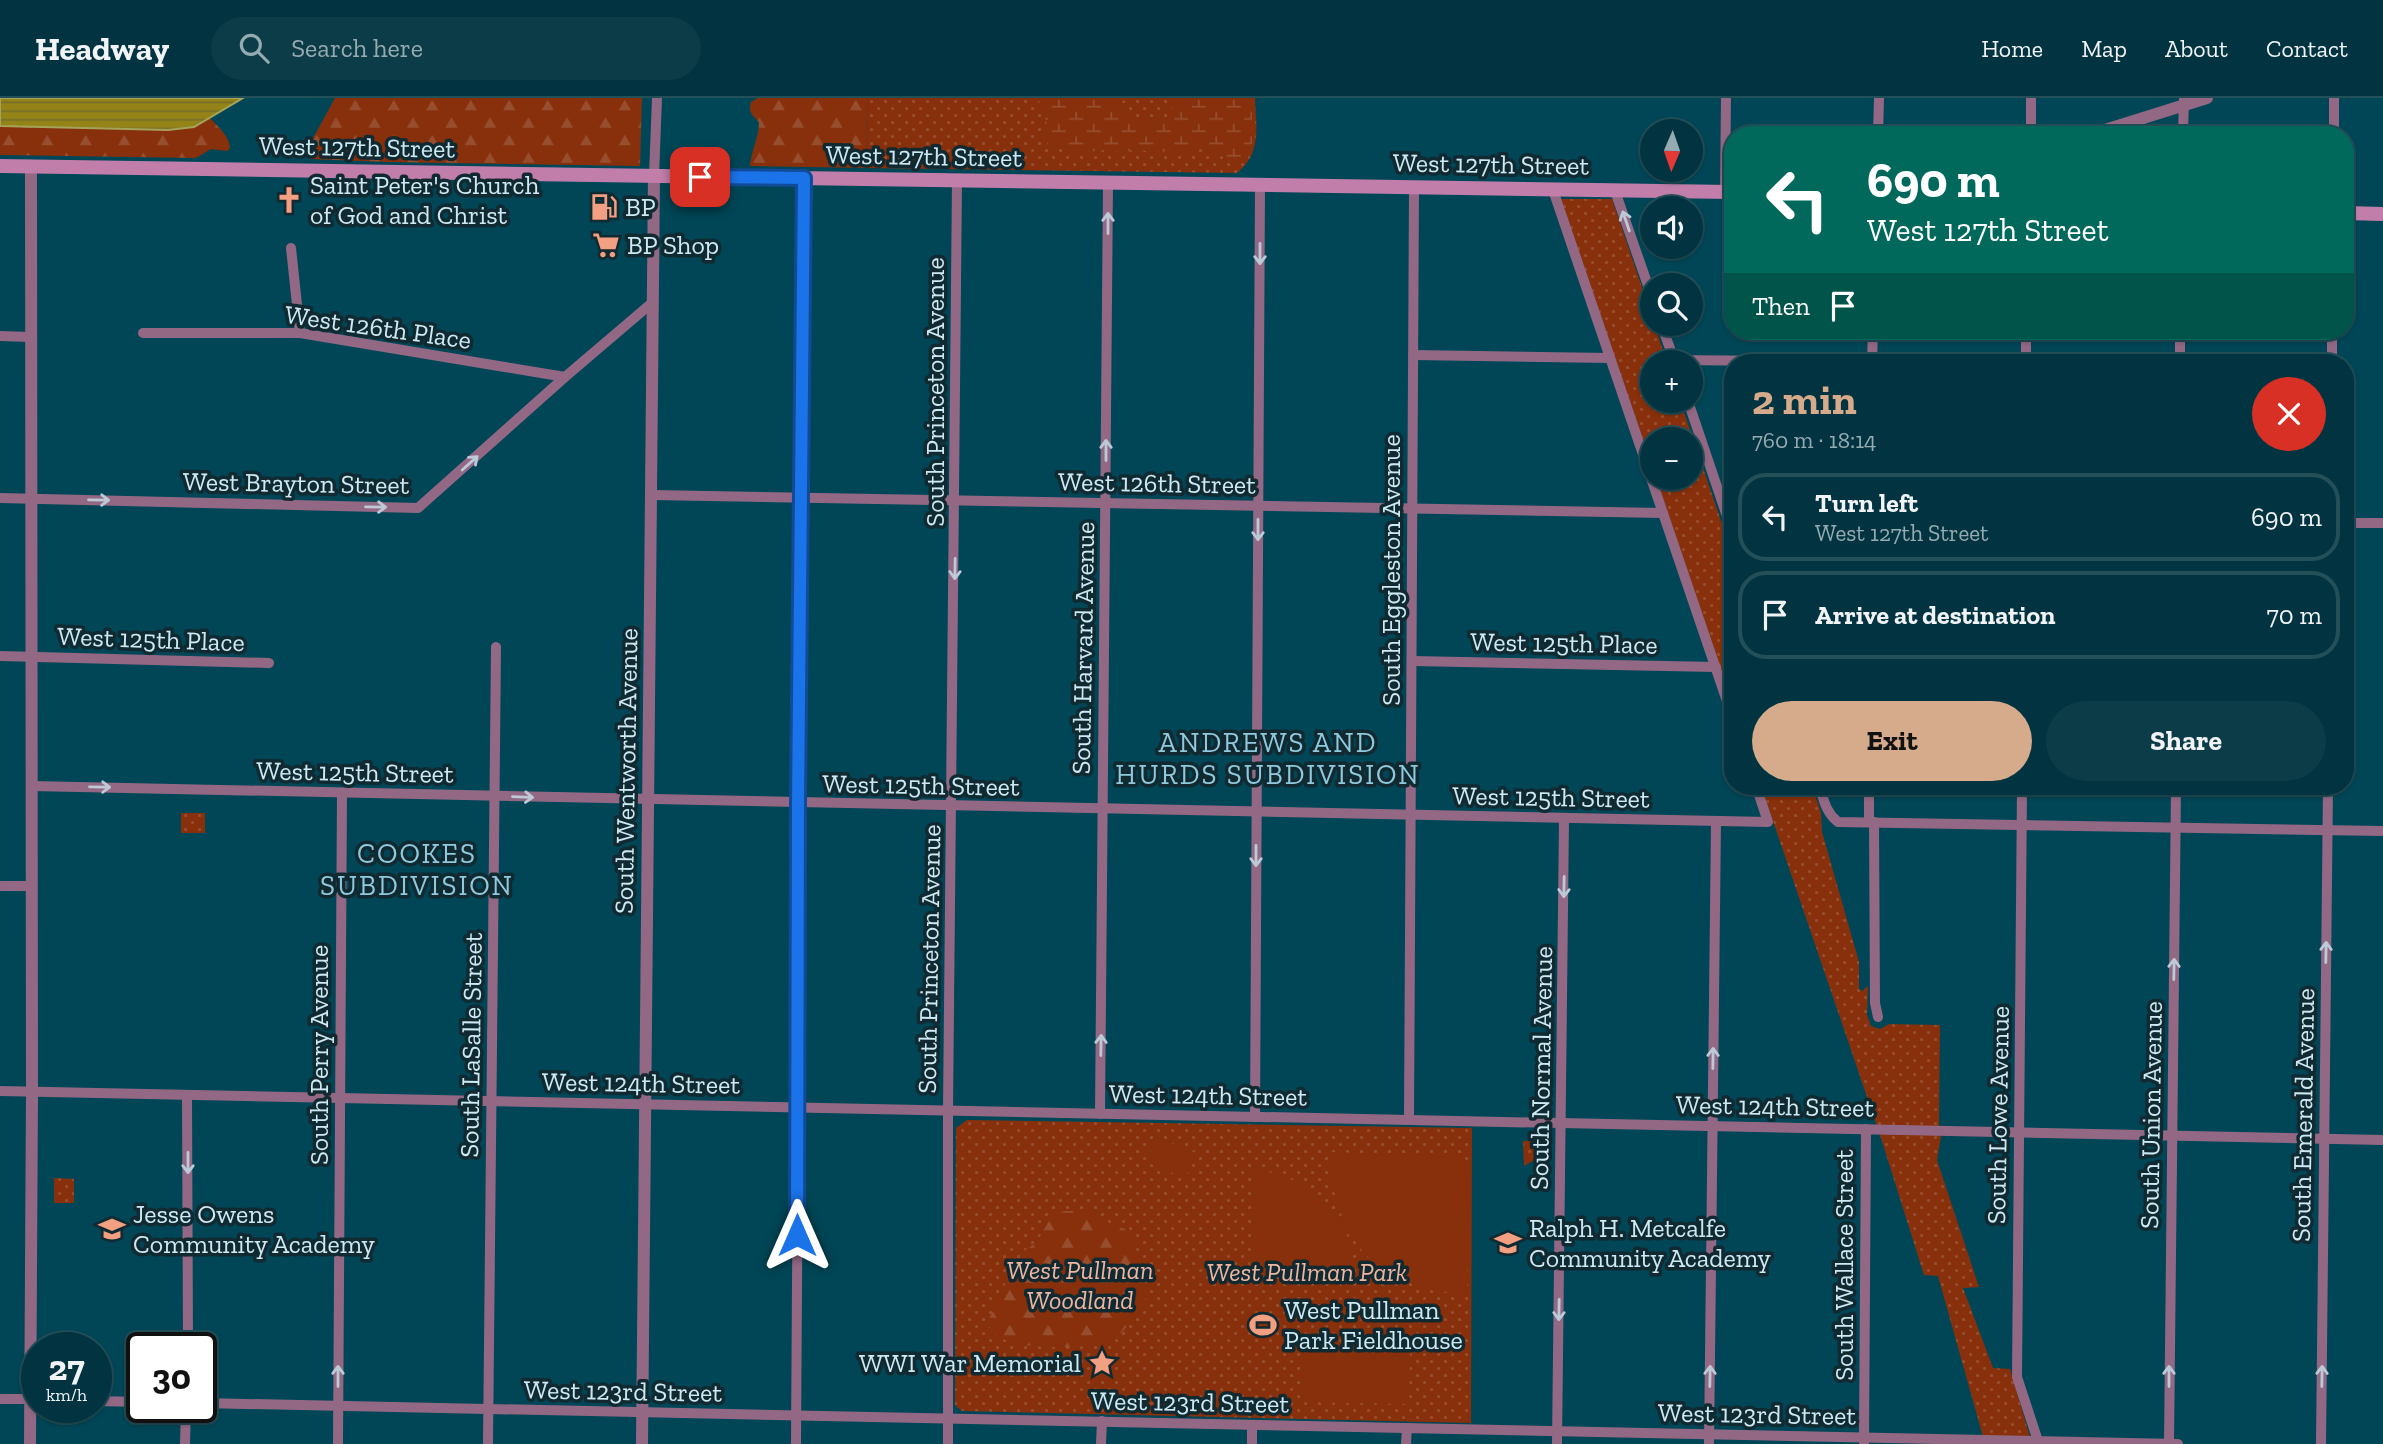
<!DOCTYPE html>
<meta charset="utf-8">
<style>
:root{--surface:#013440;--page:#0b3c47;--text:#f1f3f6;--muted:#96aab1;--line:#234f59;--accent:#d6ab8b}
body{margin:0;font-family:"Zilla Slab",serif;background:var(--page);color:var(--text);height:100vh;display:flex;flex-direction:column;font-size:26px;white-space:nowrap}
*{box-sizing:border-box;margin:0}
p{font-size:23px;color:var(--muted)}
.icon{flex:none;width:38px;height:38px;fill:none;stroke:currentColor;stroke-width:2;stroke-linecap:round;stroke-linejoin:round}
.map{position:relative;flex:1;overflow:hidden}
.drawer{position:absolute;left:1724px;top:256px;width:630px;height:441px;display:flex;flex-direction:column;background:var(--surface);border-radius:28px;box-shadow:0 2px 5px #0004,0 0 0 2px var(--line)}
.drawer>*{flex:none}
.top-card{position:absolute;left:1724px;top:28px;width:630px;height:214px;border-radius:28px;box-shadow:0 2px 5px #0004,0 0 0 2px var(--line);background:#00695c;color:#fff;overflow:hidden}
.needle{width:46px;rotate:182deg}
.controls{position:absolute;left:1640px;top:21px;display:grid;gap:14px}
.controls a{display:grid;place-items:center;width:63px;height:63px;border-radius:50%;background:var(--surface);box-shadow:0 2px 5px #0004,0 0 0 2px var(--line);font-size:35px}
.speed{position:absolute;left:21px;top:1234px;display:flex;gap:14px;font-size:35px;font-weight:700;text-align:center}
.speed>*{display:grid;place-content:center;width:91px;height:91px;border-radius:50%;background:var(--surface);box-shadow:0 2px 5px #0004,0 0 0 2px var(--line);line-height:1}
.speed small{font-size:18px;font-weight:400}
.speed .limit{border:4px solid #111;border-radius:10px;background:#fff;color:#111}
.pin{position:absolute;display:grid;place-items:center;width:60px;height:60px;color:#fff;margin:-30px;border-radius:14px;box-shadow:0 4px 10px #0006}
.me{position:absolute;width:77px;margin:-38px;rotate:0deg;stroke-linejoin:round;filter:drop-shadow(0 0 5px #0008)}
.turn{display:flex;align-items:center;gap:24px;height:147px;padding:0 28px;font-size:32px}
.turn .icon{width:91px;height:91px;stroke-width:2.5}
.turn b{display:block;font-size:49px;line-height:60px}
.then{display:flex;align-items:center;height:66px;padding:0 28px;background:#0003;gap:14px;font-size:26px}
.round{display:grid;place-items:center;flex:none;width:74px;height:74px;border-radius:37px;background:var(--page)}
.headline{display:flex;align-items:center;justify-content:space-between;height:119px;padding:0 28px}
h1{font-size:42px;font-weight:700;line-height:52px;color:var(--accent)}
.primary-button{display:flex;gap:14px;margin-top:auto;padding:14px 28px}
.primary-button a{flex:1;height:80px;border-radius:42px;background:var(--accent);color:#111;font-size:28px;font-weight:700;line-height:80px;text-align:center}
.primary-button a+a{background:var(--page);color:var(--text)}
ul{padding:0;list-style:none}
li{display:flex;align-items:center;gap:21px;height:88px;margin:0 14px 10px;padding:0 14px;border:4px solid var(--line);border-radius:28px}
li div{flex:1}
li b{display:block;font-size:26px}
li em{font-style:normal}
header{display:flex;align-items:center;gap:42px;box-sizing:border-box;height:98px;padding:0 35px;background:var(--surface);border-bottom:2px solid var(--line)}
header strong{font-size:33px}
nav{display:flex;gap:38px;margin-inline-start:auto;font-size:24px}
.search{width:490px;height:63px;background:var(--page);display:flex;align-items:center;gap:18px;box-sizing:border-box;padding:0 24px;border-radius:38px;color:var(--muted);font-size:26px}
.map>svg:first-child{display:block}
</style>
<header>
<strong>Headway</strong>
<div class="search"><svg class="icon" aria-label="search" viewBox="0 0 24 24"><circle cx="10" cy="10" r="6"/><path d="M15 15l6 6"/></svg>Search here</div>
<nav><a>Home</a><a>Map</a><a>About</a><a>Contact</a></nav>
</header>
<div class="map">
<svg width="2383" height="1346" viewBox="0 0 2383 1346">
<defs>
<pattern id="grass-dots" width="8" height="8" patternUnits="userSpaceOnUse" patternTransform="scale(1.75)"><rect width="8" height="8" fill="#87300b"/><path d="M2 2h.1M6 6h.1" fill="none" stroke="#974e2f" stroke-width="1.8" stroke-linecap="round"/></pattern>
<pattern id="forest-firs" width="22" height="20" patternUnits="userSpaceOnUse" patternTransform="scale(1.75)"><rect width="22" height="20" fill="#87300b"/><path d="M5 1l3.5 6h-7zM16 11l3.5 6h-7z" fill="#974e2f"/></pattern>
<pattern id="wetland-marsh" width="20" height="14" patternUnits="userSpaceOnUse" patternTransform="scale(1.75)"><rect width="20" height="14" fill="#87300b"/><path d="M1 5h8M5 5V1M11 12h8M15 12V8" fill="none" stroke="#974e2f"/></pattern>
<pattern id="water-rules" width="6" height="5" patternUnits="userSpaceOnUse" patternTransform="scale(1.75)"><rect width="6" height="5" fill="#948418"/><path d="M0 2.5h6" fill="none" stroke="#766e29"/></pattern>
</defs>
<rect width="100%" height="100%" fill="#014656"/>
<g fill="url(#grass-dots)">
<path d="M 868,0 L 1255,0 C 1256,29 1262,55 1237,75 L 867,70 Z"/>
<path d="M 1561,101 L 1612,101 L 1652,219 L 1652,226 L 1654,226 L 1667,264 L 1652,264 L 1652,303 L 1680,303 L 1732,455 L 1732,604 L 1656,380 L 1690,380 L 1690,341 L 1652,341 L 1652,368 Z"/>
<path d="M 1761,688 L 1812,688 L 1821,715 L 1822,734 L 1859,864 L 1859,891 L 1862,893 L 1868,888 L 1867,917 L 1871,928 L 1880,931 L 1889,926 L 1940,927 L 1939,1027 L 1941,1038 L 1937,1062 L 1979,1189 L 1963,1190 L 1993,1270 L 2010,1271 L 2032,1346 L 1985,1346 L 1938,1178 L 1924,1177 L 1880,1037 Z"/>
<rect x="181" y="715" width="24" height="20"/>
<path d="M 967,1022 L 1472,1030 L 1471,1325 L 962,1313 L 955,1307 L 956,1030 Z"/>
<path d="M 1523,1043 L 1545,1043 L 1545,1056 L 1524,1068 Z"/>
<path d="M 54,1080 L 74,1081 L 74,1105 L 54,1105 Z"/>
</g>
<g fill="url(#forest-firs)">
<path d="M 335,0 L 642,0 L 640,68 L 389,64 L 310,61 L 306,53 Z"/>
<path d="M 758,0 L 868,0 L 867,70 L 750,68 C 751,53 759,40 759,24 C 752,17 748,15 751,4 Z"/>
<path d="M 210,20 C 218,29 229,37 230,50 L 227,53 L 211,51 L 196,60 L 0,57 L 0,28 L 72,28 L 136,32 L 194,29 Z"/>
<path d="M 1088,1110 L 1097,1120 L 1125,1131 L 1145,1168 L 1148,1197 C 1139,1210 1130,1227 1119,1237 C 1102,1254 1029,1251 1008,1243 C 999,1240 993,1233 987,1226 L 1011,1173 L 1024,1153 L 1036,1145 L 1052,1118 L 1065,1113 L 1079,1113 Z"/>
</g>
<path fill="url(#wetland-marsh)" d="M 1038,0 L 1126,0 L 1120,6 L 1120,12 C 1129,25 1153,25 1168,19 L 1173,7 L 1169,5 L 1167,0 L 1252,0 L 1252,48 L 1248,59 C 1231,64 1213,58 1202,47 L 1195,48 L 1186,56 L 1135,52 L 1114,54 L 1106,52 L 1076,55 L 1048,47 L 1043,36 L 1047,26 Z"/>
<g fill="#87300b">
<path d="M 1156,1039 L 1196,1055 L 1185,1080 L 1146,1064 Z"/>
<path d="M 1328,1054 L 1458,1059 L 1470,1070 L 1467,1196 C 1374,1190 1336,1144 1328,1054 Z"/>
<path d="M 1255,1072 C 1293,1075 1329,1100 1346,1135 C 1353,1148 1352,1165 1352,1179 L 1262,1178 L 1250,1167 Z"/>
<path d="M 1304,1250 L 1410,1252 L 1409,1306 L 1303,1304 Z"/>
</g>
<path fill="url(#water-rules)" stroke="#a5a25a" stroke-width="2" d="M 0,0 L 243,0 L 194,29 L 168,32 L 0,28 Z"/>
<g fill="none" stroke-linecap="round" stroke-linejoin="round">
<g stroke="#936884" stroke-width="10">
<path d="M 1878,37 L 1879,0"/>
<path d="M 2031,37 L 2031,0"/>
<path d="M 2183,37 L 2184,0"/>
<path d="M 2334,37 L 2334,0"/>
<path d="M 654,78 L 657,0"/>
<path d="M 1553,92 L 1732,618"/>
<path d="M 1615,93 L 1652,199"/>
<path d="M 1725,94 L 1726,0"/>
<path d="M 291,150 L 300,235"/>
<path d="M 1661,226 L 1675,264"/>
<path d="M 143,235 L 300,235 L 565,279"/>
<path d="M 0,238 L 31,239"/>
<path d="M 1413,257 L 1610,260"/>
<path d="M 1674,262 L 1872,264"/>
<path d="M 1872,264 L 1873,233"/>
<path d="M 2026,264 L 2026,233"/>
<path d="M 2180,264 L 2180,233"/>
<path d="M 2332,264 L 2332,233"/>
<path d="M 1688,303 L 1732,433"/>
<path d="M 651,397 L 1663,415"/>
<path d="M 0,400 L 418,410 L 565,279 L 653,204"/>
<path d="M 2345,425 L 2383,425"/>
<path d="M 0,558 L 269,565"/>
<path d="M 1412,563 L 1716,569"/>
<path d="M 31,688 L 1768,724 L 1756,688"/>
<path d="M 1819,688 C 1824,702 1826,715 1838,724 L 2383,733"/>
<path d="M 2022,688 L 2017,1279 L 2038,1343"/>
<path d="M 1869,724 L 1869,688"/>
<path d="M 1874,724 L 1875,905 L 1878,919"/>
<path d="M 0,788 L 32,788"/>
<path d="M 0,993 L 2383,1042"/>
<path d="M 187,997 L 188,1250"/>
<path d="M 1100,1016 L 1108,85"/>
<path d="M 1255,1019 L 1260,87"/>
<path d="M 1409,1022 L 1414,89"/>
<path d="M 0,1301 L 37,1301"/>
<path d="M 96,1303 L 142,1304"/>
<path d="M 201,1305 L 2178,1346"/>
<path d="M 1864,1345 L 1866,1031"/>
<path d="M 185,1346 L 186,1309"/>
<path d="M 338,1346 L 342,695"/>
<path d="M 488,1346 L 496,549"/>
<path d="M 796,1346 L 804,80"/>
<path d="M 948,1346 L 948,1013 L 957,83"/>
<path d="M 1101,1346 L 1102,1323"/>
<path d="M 1252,1346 L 1252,1327"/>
<path d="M 1406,1346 L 1407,1330"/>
<path d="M 1557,1346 L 1564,720"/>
<path d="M 1709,1346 L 1716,723"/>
<path d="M 2169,1346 L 2176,688"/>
<path d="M 2321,1346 L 2328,688"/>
</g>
<g stroke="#936884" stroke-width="12">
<path d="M 2089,37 L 2207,0"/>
<path d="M 30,1346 L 32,994 L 31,69"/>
<path d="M 642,1346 L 654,78"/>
</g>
<g stroke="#c27eab" stroke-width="14">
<path d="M 0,68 L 1732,94"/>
<path d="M 2345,115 L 2383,116"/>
</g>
</g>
<defs><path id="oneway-shaft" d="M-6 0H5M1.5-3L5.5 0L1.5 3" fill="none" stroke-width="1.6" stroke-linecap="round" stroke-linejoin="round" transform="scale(1.75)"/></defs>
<g stroke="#bec9d7">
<use href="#oneway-shaft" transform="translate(1626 123) rotate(-109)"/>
<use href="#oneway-shaft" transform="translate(1108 125) rotate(-90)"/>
<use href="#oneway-shaft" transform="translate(1260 156) rotate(90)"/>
<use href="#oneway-shaft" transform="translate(1106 352) rotate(-90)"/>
<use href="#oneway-shaft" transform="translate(470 365) rotate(-42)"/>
<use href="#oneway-shaft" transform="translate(99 402) rotate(1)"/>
<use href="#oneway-shaft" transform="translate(376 409) rotate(1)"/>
<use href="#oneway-shaft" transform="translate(1258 432) rotate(90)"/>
<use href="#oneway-shaft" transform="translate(955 471) rotate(91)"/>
<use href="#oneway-shaft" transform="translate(100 689) rotate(1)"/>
<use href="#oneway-shaft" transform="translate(523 699) rotate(2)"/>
<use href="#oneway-shaft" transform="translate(1256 758) rotate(90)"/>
<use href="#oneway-shaft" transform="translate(1564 789) rotate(91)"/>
<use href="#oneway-shaft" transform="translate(2326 854) rotate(-89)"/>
<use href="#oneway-shaft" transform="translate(2174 871) rotate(-89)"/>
<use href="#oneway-shaft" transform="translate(1101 947) rotate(-89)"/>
<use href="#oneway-shaft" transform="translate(1713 960) rotate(-89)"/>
<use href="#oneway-shaft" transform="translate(188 1065) rotate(90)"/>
<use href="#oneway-shaft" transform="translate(1559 1212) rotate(91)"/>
<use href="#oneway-shaft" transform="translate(338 1278) rotate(-90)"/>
<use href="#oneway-shaft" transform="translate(1710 1278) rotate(-89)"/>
<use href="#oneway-shaft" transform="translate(2169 1278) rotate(-90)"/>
<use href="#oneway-shaft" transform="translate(2322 1278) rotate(-89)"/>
</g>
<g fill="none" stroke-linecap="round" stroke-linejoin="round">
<defs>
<path id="route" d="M 700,79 L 804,80 L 798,705 L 797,1137"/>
</defs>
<use href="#route" stroke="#114b97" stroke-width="18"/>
<use href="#route" stroke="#1a73e8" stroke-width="12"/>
</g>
<defs>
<symbol id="church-bare" viewBox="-9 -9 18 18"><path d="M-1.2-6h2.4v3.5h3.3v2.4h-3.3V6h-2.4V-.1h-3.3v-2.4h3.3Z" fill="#f39f82" stroke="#112930" stroke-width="2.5" paint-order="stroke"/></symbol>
<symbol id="fuel-bare" viewBox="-9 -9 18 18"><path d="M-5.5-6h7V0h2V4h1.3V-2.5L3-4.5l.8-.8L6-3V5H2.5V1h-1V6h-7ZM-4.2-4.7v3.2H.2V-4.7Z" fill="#f39f82" stroke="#112930" stroke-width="2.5" paint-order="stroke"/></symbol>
<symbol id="supermarket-bare" viewBox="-9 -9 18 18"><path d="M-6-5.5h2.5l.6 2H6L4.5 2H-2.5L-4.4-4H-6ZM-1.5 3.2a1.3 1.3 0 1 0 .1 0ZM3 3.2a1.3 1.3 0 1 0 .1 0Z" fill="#f39f82" stroke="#112930" stroke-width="2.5" paint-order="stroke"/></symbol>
<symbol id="school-bare" viewBox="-9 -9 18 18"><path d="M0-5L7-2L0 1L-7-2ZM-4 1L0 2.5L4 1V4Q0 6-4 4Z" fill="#f39f82" stroke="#112930" stroke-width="2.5" paint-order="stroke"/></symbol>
<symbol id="stadium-bare" viewBox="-9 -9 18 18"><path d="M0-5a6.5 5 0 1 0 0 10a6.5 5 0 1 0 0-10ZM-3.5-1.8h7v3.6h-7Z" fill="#f39f82" stroke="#112930" stroke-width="2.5" paint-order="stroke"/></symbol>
<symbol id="sight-bare" viewBox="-9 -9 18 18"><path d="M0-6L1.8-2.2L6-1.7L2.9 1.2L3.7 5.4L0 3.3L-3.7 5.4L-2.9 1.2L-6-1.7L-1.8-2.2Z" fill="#f39f82" stroke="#112930" stroke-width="2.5" paint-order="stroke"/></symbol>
</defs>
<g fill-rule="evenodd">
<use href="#church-bare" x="270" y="83" width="38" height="38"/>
<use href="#fuel-bare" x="585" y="90" width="38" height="38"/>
<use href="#supermarket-bare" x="587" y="128" width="38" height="38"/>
<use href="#school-bare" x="93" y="1112" width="38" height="38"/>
<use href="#school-bare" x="1489" y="1126" width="38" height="38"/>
<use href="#stadium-bare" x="1244" y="1208" width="38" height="38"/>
<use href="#sight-bare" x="1083" y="1246" width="38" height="38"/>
</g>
<g text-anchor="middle" stroke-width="7" stroke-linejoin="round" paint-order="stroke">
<g font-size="26" fill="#cde9f3" stroke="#112930">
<text transform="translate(357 49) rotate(1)" y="9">West 127th Street</text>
<text transform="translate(924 58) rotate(1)" y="9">West 127th Street</text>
<text transform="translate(1491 66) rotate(1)" y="9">West 127th Street</text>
<text transform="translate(378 229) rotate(8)" y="9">West 126th Place</text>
<text transform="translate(935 294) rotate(-90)" y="9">South Princeton Avenue</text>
<text transform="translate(296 385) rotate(1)" y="9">West Brayton Street</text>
<text transform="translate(1157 385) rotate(1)" y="9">West 126th Street</text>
<text transform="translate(1391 472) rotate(-90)" y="9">South Eggleston Avenue</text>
<text transform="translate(151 541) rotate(2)" y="9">West 125th Place</text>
<text transform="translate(1564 545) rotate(1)" y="9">West 125th Place</text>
<text transform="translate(1083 550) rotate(-89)" y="9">South Harvard Avenue</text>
<text transform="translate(626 673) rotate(-89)" y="9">South Wentworth Avenue</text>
<text transform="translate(355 674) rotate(1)" y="9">West 125th Street</text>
<text transform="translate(921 687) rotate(1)" y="9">West 125th Street</text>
<text transform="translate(1551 699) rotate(1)" y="9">West 125th Street</text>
<text transform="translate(929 861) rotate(-89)" y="9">South Princeton Avenue</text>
<text transform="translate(471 947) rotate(-89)" y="9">South LaSalle Street</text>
<text transform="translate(319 957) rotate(-90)" y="9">South Perry Avenue</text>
<text transform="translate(1541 970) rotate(-89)" y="9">South Normal Avenue</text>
<text transform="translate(641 985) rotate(1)" y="9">West 124th Street</text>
<text transform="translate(1208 997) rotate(1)" y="9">West 124th Street</text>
<text transform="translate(1775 1008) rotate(1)" y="9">West 124th Street</text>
<text transform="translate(1998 1017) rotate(-89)" y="9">South Lowe Avenue</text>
<text transform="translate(2151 1017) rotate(-89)" y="9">South Union Avenue</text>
<text transform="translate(2303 1017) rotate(-89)" y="9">South Emerald Avenue</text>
<text transform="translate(1844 1167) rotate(-90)" y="9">South Wallace Street</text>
<text transform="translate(623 1293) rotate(1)" y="9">West 123rd Street</text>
<text transform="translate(1190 1304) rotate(1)" y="9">West 123rd Street</text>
<text transform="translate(1757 1316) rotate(1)" y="9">West 123rd Street</text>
</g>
<g font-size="26" fill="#cde9f3" stroke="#112930" text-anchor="start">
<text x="310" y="96">Saint Peter's Church<tspan x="310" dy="30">of God and Christ</tspan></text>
<text x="625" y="118">BP</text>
<text x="627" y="156">BP Shop</text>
<text x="133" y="1125">Jesse Owens<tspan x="133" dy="30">Community Academy</tspan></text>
<text x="1529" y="1139">Ralph H. Metcalfe<tspan x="1529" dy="30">Community Academy</tspan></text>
<text x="1284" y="1221">West Pullman<tspan x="1284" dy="30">Park Fieldhouse</tspan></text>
<text x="1081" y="1274" text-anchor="end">WWI War Memorial</text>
</g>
<g font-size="26" font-style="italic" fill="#eeb5a1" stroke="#112930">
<text x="1080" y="1181">West Pullman<tspan x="1080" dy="30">Woodland</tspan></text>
<text x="1307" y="1183">West Pullman Park</text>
</g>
<g font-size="28" letter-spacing="2" fill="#8fc9dd" stroke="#112930">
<text x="1268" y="654">ANDREWS AND<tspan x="1268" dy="32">HURDS SUBDIVISION</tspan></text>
<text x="417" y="765">COOKES<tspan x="417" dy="32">SUBDIVISION</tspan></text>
</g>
</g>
</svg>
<div class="controls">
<a><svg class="needle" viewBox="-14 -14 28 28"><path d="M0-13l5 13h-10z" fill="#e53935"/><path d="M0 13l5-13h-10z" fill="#96aab1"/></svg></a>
<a><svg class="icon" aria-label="sound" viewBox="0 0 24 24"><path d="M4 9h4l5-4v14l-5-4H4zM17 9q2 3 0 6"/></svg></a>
<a><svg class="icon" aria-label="search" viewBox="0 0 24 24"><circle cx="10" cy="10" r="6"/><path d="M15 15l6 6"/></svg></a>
<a>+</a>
<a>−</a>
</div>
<div class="speed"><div>27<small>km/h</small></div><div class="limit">30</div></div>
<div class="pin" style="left:700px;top:79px;background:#d93025"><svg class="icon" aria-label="arrive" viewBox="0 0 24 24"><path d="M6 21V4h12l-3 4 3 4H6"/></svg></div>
<svg class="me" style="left:797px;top:1137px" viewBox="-20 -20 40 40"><path d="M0-17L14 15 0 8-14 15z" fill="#1a73e8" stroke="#fff" stroke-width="4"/></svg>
<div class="top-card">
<div class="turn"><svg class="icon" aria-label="left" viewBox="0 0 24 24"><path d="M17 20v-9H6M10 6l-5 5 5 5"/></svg><div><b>690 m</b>West 127th Street</div></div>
<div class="then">Then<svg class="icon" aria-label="arrive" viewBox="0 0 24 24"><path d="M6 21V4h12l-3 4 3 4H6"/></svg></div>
</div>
<section class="drawer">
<div class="headline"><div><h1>2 min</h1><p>760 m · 18:14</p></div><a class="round" style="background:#d93025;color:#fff"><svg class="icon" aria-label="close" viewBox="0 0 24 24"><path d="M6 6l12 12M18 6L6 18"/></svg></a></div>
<ul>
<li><svg class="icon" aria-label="left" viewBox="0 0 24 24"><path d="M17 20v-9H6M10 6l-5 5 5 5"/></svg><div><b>Turn left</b><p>West 127th Street</p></div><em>690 m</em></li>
<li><svg class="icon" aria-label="arrive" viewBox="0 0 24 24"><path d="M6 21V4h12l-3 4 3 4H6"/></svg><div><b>Arrive at destination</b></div><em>70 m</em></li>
</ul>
<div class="primary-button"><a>Exit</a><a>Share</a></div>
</section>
</div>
